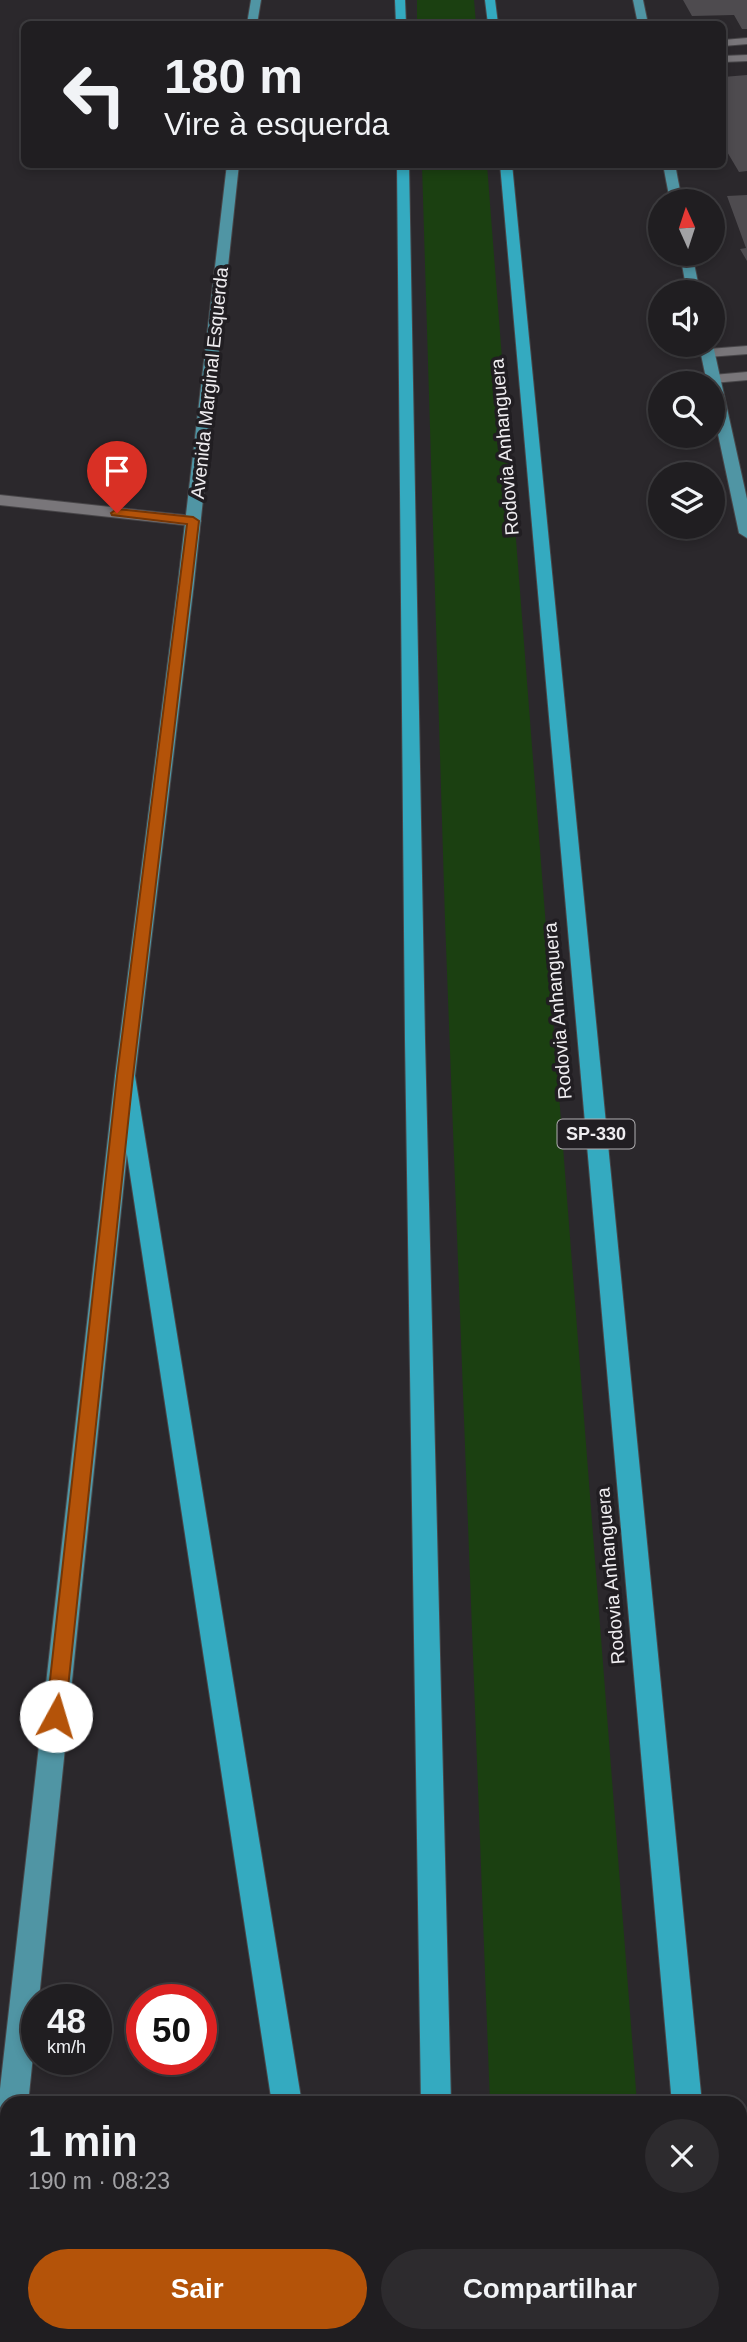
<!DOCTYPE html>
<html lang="pt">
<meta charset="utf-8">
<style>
:root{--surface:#201e21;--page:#2d2b2e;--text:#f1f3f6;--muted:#a2a2a5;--line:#3d3c3f;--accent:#b45309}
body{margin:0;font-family:Arial,sans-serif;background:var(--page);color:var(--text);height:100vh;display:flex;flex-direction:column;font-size:26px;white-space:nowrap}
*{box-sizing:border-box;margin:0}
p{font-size:23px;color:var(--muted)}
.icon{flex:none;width:38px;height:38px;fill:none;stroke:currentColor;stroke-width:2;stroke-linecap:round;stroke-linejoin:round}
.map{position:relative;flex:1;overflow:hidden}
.drawer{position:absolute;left:0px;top:2096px;width:747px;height:247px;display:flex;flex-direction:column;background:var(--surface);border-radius:21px 21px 0 0;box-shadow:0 4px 10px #0003,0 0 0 2px var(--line)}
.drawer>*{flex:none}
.guide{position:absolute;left:21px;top:21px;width:705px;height:147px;border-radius:10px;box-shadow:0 4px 10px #0003,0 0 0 2px var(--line);background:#201e21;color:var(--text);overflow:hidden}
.needle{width:46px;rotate:357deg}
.fabs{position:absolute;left:648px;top:189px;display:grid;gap:14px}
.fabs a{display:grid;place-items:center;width:77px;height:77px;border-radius:50%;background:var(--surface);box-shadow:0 4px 10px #0003,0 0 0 2px var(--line);font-size:35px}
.speed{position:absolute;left:21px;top:1984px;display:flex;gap:14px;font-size:35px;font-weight:700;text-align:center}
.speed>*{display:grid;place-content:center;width:91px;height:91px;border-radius:50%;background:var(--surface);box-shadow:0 4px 10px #0003,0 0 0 2px var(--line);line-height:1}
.speed small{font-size:18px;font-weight:400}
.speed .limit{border:10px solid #d22;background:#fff;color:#111}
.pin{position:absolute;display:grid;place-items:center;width:60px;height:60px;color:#fff;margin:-72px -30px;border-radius:50% 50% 50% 0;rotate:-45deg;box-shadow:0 0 7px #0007}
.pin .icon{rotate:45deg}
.me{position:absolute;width:77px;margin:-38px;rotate:6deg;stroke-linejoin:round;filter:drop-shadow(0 0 5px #0008)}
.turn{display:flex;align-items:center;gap:24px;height:147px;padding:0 28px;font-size:32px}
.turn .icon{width:91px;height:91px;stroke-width:2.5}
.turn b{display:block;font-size:49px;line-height:60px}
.round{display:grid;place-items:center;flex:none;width:74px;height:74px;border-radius:37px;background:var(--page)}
.summary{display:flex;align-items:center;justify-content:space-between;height:119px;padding:0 28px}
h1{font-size:42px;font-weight:800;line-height:52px}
.action{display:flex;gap:14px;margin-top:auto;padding:14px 28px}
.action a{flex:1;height:80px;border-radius:42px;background:var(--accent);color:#fff;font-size:28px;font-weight:800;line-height:80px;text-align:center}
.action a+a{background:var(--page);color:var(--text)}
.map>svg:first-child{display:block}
</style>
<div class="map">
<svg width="747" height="2342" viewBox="0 0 747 2342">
<rect width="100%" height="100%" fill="#2b282c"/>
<g fill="#1b4011">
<path d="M 417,0 L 474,0 L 476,24 L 417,24 Z"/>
<path d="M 422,165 L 487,165 L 637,2103 L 490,2103 L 445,919 Z"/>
<path d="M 499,2336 L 655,2336 L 656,2342 L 499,2342 Z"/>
</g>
<g fill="#4e4b4f">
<path d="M 683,0 L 747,0 L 747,29 L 742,29 L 734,15 L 692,16 Z"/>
<path d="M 747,75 L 747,171 L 739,172 L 723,145 L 723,121 L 728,120 L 723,112 L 723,77 Z"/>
<path d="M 747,195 L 747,261 L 740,249 L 746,248 L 727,196 Z"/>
</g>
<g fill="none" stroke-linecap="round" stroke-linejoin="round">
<defs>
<g id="minor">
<path d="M 747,38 L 747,44 L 723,46 L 723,40 Z"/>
<path d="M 747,55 L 747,61 L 723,62 L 723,56 Z"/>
<path d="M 747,346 L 747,354 L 708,357 L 701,353 L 708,349 Z"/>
<path d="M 747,372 L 747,380 L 713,383 L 706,379 L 713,375 Z"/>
<path d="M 0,495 L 193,516 L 201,521 L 193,526 L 0,505 Z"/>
</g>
<g id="major">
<path d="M 251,0 L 261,0 L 257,24 L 247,24 Z"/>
<path d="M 633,0 L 643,0 L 648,24 L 638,24 Z"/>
<path d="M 227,164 L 239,164 L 194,583 L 135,1076 L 28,2104 L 7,2104 L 7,2116 L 0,2108 L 0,2089 L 115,1076 L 178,583 Z"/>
<path d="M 663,164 L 675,164 L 682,201 L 670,201 Z"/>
<path d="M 680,254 L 692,254 L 700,292 L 687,292 Z"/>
<path d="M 699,345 L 713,345 L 747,499 L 747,538 L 739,533 L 712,406 L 712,383 L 707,383 Z"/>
<path d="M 7,2145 L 7,2233 L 0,2236 L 0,2148 Z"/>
</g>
<g id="highway">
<path d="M 395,0 L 405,0 L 406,24 L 396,24 Z"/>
<path d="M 485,0 L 495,0 L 498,24 L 488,24 Z"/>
<path d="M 397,164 L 409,164 L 425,1040 L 451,2104 L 421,2104 L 405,1040 Z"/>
<path d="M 500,164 L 512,164 L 702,2104 L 672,2104 Z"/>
<path d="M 125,1068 L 132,1071 L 135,1076 L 302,2104 L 272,2104 L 115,1076 L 118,1071 Z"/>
<path d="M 300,2336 L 332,2336 L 333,2342 L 301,2342 Z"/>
<rect x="425" y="2336" width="32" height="6"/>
<rect x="693" y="2336" width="32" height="6"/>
</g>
</defs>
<use href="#minor" stroke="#484649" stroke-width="2"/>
<use href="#major" stroke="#484649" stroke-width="2"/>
<use href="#highway" stroke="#484649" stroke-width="2"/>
<use href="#minor" fill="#79767a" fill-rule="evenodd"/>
<use href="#major" fill="#5095a4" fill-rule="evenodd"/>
<use href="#highway" fill="#34aac0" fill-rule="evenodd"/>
</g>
<path fill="#b45309" stroke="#753606" stroke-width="2" d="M 117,509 L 193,517 L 199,521 L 133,1076 L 65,1716 L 63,1723 L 56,1726 L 49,1723 L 46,1716 L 117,1076 L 187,524 L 112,515 L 111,513 Z"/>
<g text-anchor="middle" stroke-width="7" stroke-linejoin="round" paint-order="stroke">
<rect fill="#211e22" stroke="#b1afb2" stroke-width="2" x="557.5" y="1119.5" width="77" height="29" rx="5"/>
<g font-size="18" font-weight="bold" fill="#efedf0">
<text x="596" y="1140">SP-330</text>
</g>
<g font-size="19" fill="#efedf0" stroke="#211e22">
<text transform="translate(209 383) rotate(-84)" y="7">Avenida Marginal Esquerda</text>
<text transform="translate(504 447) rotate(-95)" y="7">Rodovia Anhanguera</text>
<text transform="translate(557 1011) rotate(-95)" y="7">Rodovia Anhanguera</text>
<text transform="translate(610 1576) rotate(-95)" y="7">Rodovia Anhanguera</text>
</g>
</g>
</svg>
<div class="fabs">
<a><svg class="needle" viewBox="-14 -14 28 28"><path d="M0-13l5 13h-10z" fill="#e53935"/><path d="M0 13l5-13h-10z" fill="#a2a2a5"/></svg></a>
<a><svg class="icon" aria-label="sound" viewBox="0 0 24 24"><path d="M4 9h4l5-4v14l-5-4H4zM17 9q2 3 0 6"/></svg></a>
<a><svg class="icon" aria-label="search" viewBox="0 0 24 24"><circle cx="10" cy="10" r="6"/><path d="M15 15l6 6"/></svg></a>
<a><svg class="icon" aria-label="layers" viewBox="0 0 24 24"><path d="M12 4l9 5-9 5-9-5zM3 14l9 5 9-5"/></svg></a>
</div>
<div class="speed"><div>48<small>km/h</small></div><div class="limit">50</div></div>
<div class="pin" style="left:117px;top:513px;background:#d93025"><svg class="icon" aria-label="arrive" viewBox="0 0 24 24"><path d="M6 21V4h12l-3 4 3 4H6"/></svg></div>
<svg class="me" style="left:56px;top:1716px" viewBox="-20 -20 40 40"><circle r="19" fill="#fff"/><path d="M0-13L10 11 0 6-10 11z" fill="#b45309"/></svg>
<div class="guide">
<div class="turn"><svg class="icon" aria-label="left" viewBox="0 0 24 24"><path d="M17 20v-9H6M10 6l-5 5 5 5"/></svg><div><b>180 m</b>Vire à esquerda</div></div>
</div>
<section class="drawer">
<div class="summary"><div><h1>1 min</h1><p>190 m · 08:23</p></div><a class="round"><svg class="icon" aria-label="close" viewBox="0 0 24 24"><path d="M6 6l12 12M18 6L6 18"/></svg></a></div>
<div class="action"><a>Sair</a><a>Compartilhar</a></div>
</section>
</div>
